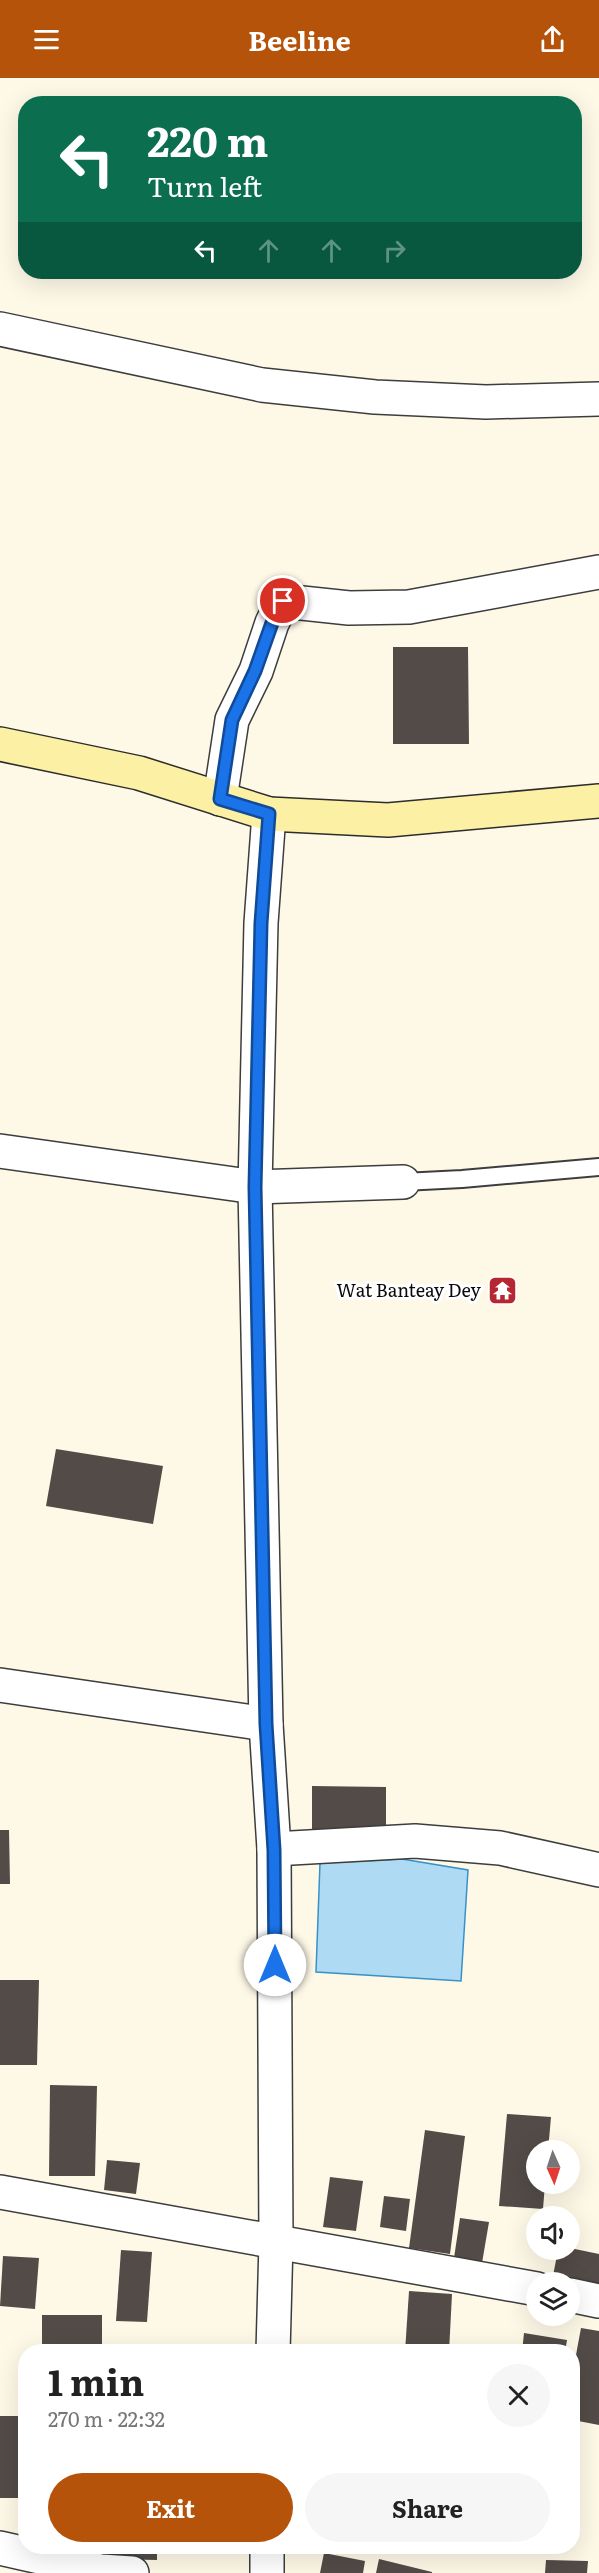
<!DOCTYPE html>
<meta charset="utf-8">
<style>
:root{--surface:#fff;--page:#f6f6f6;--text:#222;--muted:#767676;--accent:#b45309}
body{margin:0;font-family:Literata,serif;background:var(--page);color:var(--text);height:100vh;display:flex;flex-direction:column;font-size:22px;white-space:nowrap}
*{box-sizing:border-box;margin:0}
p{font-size:20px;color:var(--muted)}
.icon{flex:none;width:33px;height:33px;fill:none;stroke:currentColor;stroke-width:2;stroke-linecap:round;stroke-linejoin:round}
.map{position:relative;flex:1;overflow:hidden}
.side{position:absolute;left:18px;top:2266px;width:562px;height:210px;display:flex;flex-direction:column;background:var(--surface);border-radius:24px;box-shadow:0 6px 24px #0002}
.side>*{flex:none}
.banner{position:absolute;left:18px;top:18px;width:564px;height:183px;border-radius:24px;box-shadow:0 6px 24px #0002;background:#0b6e4f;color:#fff;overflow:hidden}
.needle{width:39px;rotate:177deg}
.controls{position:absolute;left:526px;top:2062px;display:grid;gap:12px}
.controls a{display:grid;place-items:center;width:54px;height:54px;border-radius:50%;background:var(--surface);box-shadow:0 6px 24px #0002;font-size:30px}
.pin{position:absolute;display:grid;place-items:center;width:51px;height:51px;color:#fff;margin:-26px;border:3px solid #fff;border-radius:50%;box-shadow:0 2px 6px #0007}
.me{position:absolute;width:66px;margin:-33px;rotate:0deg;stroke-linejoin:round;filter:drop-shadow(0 0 4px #0008)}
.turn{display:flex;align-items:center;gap:21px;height:126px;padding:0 30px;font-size:27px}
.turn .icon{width:78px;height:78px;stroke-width:2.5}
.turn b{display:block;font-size:42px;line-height:51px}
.lanes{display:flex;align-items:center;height:57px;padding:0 30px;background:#0003;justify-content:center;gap:30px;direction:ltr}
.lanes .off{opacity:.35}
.round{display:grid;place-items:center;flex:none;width:63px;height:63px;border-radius:32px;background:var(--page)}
.headline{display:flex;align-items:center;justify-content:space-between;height:102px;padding:0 30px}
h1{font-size:36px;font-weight:700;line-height:45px}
.action{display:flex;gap:12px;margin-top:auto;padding:12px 30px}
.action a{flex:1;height:69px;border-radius:36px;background:var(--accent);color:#fff;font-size:24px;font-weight:700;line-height:69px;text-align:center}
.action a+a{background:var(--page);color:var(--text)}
header{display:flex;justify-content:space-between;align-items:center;height:78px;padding:0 30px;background:var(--accent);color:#fff;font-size:27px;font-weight:700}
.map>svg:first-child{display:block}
</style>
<header><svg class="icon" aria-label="menu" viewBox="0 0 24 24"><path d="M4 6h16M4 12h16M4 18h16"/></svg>Beeline<svg class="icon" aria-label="share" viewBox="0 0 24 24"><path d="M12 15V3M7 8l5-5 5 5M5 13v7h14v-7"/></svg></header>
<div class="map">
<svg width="599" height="2495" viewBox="0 0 599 2495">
<rect width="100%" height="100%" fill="#fef9e7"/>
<path fill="#aedbf3" stroke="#3891c7" stroke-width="1.5" d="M 402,1781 L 468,1792 L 461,1903 L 316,1894 L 320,1785 Z"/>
<g fill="#524b47">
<path d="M 393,569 L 468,569 L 469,666 L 393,666 Z"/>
<path d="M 56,1371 L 163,1388 L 153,1446 L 46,1428 Z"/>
<path d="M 312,1708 L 386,1709 L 386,1757 L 312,1757 Z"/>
<path d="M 0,1752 L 9,1752 L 10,1806 L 0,1806 Z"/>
<path d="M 0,1902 L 39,1902 L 37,1987 L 0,1987 Z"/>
<path d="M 50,2007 L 97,2008 L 95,2098 L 49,2098 Z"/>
<path d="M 507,2036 L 551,2039 L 548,2073 L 537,2073 L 537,2106 L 545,2106 L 543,2131 L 499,2128 Z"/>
<path d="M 425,2052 L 465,2058 L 450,2176 L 409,2170 Z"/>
<path d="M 107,2082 L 140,2085 L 136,2116 L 104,2112 Z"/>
<path d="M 330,2099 L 363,2103 L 356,2153 L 323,2149 Z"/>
<path d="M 384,2118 L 410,2121 L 406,2153 L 380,2149 Z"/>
<path d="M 460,2140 L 489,2144 L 482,2185 L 454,2180 Z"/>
<path d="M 570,2170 L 599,2176 L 599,2212 L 552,2203 L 558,2172 Z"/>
<path d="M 121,2172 L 152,2174 L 147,2244 L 116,2243 Z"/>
<path d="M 3,2178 L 39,2180 L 35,2231 L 0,2228 Z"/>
<path d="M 409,2213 L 452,2216 L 449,2274 L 405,2274 Z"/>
<rect x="42" y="2237" width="60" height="37"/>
<path d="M 581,2250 L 599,2253 L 599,2347 L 573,2342 L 573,2293 Z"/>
<path d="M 524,2255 L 567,2262 L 565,2274 L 522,2274 Z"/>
<path d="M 0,2338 L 19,2338 L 20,2420 L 0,2420 Z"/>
<path d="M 59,2469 L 99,2469 L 99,2474 L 59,2473 Z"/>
<path d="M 107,2469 L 157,2469 L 157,2482 L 107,2481 Z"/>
<path d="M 324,2475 L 365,2483 L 363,2495 L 320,2495 Z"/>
<path d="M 379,2481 L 432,2494 L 432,2495 L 376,2495 Z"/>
<path d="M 546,2482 L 588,2483 L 587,2495 L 545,2495 Z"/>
</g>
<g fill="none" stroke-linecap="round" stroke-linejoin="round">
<defs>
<path id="lane" d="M 403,1104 L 462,1101 L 599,1089"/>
<g id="street">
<path d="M 0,251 L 262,307 L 375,319 L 486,324 L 599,321"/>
<path d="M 220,721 L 232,642 L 256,593 L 272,545 L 283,523 L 349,530 L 409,529 L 599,494"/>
<path d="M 269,736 L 261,845 L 255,1109 L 266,1646 L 274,1771 L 276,2164 L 273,2274"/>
<path d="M 0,1073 L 255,1109 L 403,1104"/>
<path d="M 0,1607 L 266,1646"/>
<path d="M 274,1771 L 415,1763 L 500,1770 L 599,1792"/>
<path d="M 0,2114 L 537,2211"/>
<path d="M 570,2217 L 599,2223"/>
<path d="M 0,2470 L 101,2493 L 132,2495"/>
<path d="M 267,2495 L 267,2469"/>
</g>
<path id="secondary" d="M 0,666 L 139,695 L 269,736 L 388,742 L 599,723"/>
</defs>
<use href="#lane" stroke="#3d3d3d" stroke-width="20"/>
<use href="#street" stroke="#3d3d3d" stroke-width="36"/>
<use href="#secondary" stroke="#2c2c2c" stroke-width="36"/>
<use href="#lane" stroke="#fff" stroke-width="16"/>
<use href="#street" stroke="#fff" stroke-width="33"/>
<use href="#secondary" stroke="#fcf0a4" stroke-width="33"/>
</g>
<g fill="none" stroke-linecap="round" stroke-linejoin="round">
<defs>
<path id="route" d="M 275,1887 L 274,1772 L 266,1646 L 255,1109 L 261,845 L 269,736 L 220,721 L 232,642 L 255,593 L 272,545 L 283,523"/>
</defs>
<use href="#route" stroke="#114b97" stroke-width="15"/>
<use href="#route" stroke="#1a73e8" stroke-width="10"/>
</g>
<defs>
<symbol id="temple-square" viewBox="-11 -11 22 22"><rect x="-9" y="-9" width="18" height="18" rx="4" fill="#b32832" stroke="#fff"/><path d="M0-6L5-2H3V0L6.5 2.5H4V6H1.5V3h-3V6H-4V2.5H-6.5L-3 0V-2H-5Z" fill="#fff"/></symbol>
</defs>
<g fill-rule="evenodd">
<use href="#temple-square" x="486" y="1196" width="33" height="33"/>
</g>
<g text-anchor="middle" stroke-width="6" stroke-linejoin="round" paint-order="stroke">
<g font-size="18" fill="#0a0a0a" stroke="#fff" text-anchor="end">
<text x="481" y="1219">Wat Banteay Dey</text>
</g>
</g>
</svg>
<div class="controls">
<a><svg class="needle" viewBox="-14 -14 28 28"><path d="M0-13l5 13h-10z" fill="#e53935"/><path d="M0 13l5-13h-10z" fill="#767676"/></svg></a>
<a><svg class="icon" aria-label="sound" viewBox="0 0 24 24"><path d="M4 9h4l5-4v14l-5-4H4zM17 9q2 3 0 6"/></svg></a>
<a><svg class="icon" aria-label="layers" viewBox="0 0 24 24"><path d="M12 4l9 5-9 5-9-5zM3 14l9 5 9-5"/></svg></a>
</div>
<div class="pin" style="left:283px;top:523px;background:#d93025"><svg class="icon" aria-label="arrive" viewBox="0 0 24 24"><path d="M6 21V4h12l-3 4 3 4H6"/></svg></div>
<svg class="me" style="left:275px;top:1887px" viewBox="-20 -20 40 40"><circle r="19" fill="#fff"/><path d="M0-13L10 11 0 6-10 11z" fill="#1a73e8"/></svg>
<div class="banner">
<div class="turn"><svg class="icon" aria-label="left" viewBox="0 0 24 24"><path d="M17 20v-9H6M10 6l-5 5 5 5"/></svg><div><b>220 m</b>Turn left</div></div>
<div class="lanes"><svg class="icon" aria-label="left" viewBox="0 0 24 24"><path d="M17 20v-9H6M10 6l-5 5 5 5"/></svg><svg class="icon off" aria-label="ahead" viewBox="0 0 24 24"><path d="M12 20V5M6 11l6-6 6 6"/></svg><svg class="icon off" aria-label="ahead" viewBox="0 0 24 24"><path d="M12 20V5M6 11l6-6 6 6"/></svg><svg class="icon off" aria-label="right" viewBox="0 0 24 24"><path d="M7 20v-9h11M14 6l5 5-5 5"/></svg></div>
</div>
<section class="side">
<div class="headline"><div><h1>1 min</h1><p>270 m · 22:32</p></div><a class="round"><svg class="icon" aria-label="close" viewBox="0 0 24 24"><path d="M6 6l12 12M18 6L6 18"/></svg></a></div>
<div class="action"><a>Exit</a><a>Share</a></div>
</section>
</div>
